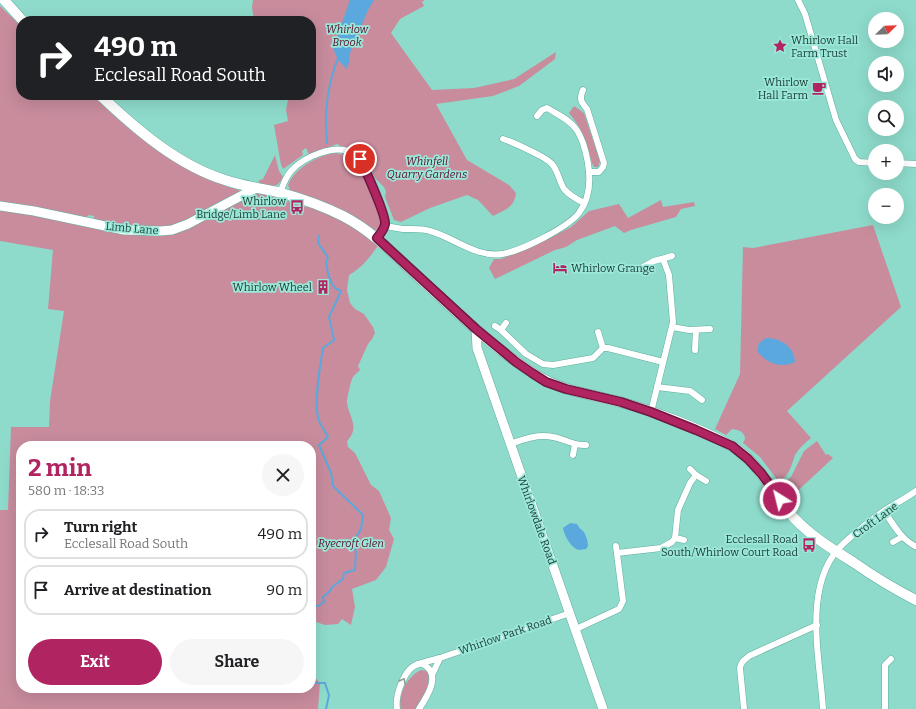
<!DOCTYPE html>
<meta charset="utf-8">
<style>
:root{--surface:#fff;--page:#f6f6f6;--text:#202124;--muted:#757577;--line:#e0e0e0;--accent:#b02461}
body{margin:0;font-family:Bitter,serif;background:var(--page);color:var(--text);height:100vh;display:flex;flex-direction:column;font-size:15px;white-space:nowrap}
*{box-sizing:border-box;margin:0}
p{font-size:13px;color:var(--muted)}
.icon{flex:none;width:22px;height:22px;fill:none;stroke:currentColor;stroke-width:2;stroke-linecap:round;stroke-linejoin:round}
.map{position:relative;flex:1;overflow:hidden}
.side{position:absolute;left:16px;top:441px;width:300px;height:252px;display:flex;flex-direction:column;background:var(--surface);border-radius:16px;box-shadow:0 4px 16px #0002}
.side>*{flex:none}
.hud{position:absolute;left:16px;top:16px;width:300px;height:84px;border-radius:16px;box-shadow:0 4px 16px #0002;background:#202124;color:#fff;overflow:hidden}
.needle{width:26px;rotate:67deg}
.tools{position:absolute;left:868px;top:12px;display:grid;gap:8px}
.tools a{display:grid;place-items:center;width:36px;height:36px;border-radius:50%;background:var(--surface);box-shadow:0 4px 16px #0002;font-size:20px}
.pin{position:absolute;display:grid;place-items:center;width:34px;height:34px;color:#fff;margin:-17px;border:2px solid #fff;border-radius:50%;box-shadow:0 1px 4px #0007}
.me{position:absolute;width:44px;margin:-22px;rotate:324deg;stroke-linejoin:round;filter:drop-shadow(0 0 3px #0008)}
.turn{display:flex;align-items:center;gap:14px;height:84px;padding:0 12px;font-size:18px}
.turn .icon{width:52px;height:52px;stroke-width:2.5}
.turn b{display:block;font-size:28px;line-height:34px}
.round{display:grid;place-items:center;flex:none;width:42px;height:42px;border-radius:21px;background:var(--page)}
.head{display:flex;align-items:center;justify-content:space-between;height:68px;padding:0 12px}
h1{font-size:24px;font-weight:700;line-height:30px;color:var(--accent)}
.cta{display:flex;gap:8px;margin-top:auto;padding:8px 12px}
.cta a{flex:1;height:46px;border-radius:24px;background:var(--accent);color:#fff;font-size:16px;font-weight:700;line-height:46px;text-align:center}
.cta a+a{background:var(--page);color:var(--text)}
ul{padding:0;list-style:none}
li{display:flex;align-items:center;gap:12px;height:50px;margin:0 8px 6px;padding:0 4px;border:2px solid var(--line);border-radius:16px}
li div{flex:1}
li b{display:block;font-size:15px}
li em{font-style:normal}
.map>svg:first-child{display:block}
</style>
<div class="map">
<svg width="916" height="709" viewBox="0 0 916 709">
<rect width="100%" height="100%" fill="#8edbcb"/>
<g fill="#c88c9d">
<path d="M 253,0 L 425,0 L 422,2 L 424,6 L 400,19 L 391,33 L 432,90 L 474,88 L 514,79 L 556,52 L 555,59 L 519,86 L 493,96 L 436,104 L 467,160 L 509,185 L 516,193 C 514,208 505,210 493,216 L 478,200 L 467,195 L 430,208 L 401,222 L 394,220 L 385,197 L 386,192 L 384,187 L 375,178 L 362,150 L 358,149 L 355,155 L 337,144 L 309,155 L 306,148 L 302,151 L 303,155 L 283,169 L 281,165 L 274,125 L 288,121 L 286,110 L 289,95 L 311,95 L 311,21 L 254,21 L 252,7 Z"/>
<path d="M 0,6 L 21,26 L 21,95 L 92,95 C 136,137 179,173 239,190 L 240,192 L 200,215 L 169,227 L 151,228 L 96,221 L 94,218 L 94,216 L 89,215 L 85,218 L 0,201 Z"/>
<path d="M 574,106 L 584,113 L 600,161 L 598,167 L 594,167 C 590,160 590,153 587,146 C 583,132 578,124 569,113 Z"/>
<path d="M 336,153 C 342,154 348,156 353,160 C 364,170 376,207 382,222 L 380,227 L 376,230 L 372,229 L 290,190 L 288,185 C 295,168 318,155 336,153 Z"/>
<path d="M 275,155 L 279,171 L 283,177 C 277,189 273,186 261,184 L 258,181 L 263,179 Z"/>
<path d="M 262,192 L 285,198 L 288,201 L 304,207 L 311,206 L 342,220 L 379,244 C 371,256 362,268 349,275 L 347,290 L 350,303 L 355,309 L 364,314 L 373,327 L 375,333 L 372,339 L 368,344 L 358,366 L 360,370 C 358,372 355,374 353,377 C 351,380 347,398 347,402 C 348,416 361,427 347,441 L 348,447 L 355,453 L 371,485 L 379,491 L 391,518 L 389,530 L 394,539 L 386,567 L 376,580 L 352,589 L 355,607 L 351,625 L 342,619 L 338,624 L 325,625 L 313,621 L 311,627 L 311,446 L 21,446 L 21,688 L 311,688 L 311,673 L 320,683 L 318,709 L 0,709 L 0,510 L 8,510 L 11,427 L 49,427 L 50,401 L 64,311 L 48,309 L 53,250 L 0,241 L 0,208 L 22,212 L 81,226 L 137,235 L 159,236 L 171,235 L 189,229 L 247,196 Z"/>
<path d="M 661,200 L 663,207 L 694,202 L 695,206 L 681,209 L 676,217 L 631,230 L 624,233 L 615,226 L 577,240 L 566,247 L 555,250 L 495,279 L 489,268 L 494,259 L 501,259 L 552,237 L 571,227 L 589,211 L 619,204 L 628,218 Z"/>
<path d="M 873,225 L 901,307 L 787,411 L 811,438 C 805,443 799,448 795,455 C 791,466 790,475 779,482 L 760,457 L 743,443 L 745,439 C 745,432 739,430 732,429 L 726,435 L 715,429 L 740,374 L 743,247 L 753,248 Z"/>
<path d="M 817,441 L 826,455 L 828,454 L 833,458 L 791,497 L 783,486 L 783,484 L 791,477 L 804,451 Z"/>
<path d="M 421,670 L 427,671 C 433,681 422,701 415,709 L 401,709 C 397,694 408,676 421,670 Z"/>
</g>
<g fill="#5aa8dd">
<path d="M 350,0 L 374,0 L 368,10 L 350,53 L 349,62 L 347,69 L 338,60 L 333,48 Z"/>
<path d="M 766,338 C 780,338 794,346 795,362 C 781,369 766,363 757,351 L 759,343 Z"/>
<path d="M 570,523 L 577,524 C 579,528 581,529 584,532 C 586,536 588,541 588,546 L 586,549 C 584,549 582,550 579,550 C 571,548 564,535 563,528 Z"/>
</g>
<g fill="none" stroke-linecap="round" stroke-linejoin="round">
<g stroke="#5aa8dd" stroke-width="2">
<path d="M 327,143 C 324,114 327,86 338,58"/>
<path d="M 311,606 L 318,606 L 324,602 L 323,597 L 330,591 L 332,587 L 343,579 L 344,573 L 355,570 L 356,552 L 353,542 L 361,529 L 363,515 L 333,486 L 331,473 L 319,445 L 328,437 C 326,432 321,426 319,421 C 313,405 320,366 323,348 L 334,340 L 329,317 L 341,291 C 339,290 336,289 335,288 C 329,283 327,269 326,262 L 328,259 C 326,249 315,247 319,236"/>
<path d="M 311,683 L 325,683 L 329,695 L 326,709"/>
</g>
<defs>
<g id="street">
<path d="M 798,0 L 805,14 L 836,120 L 855,159 L 859,162 L 875,163"/>
<path d="M 583,90 C 579,99 581,102 587,109 L 604,163 L 603,167 L 599,172 L 589,172"/>
<path d="M 503,139 C 512,142 546,157 552,164 C 558,171 559,181 564,189 C 569,195 578,200 584,203"/>
<path d="M 897,163 L 916,164"/>
<path d="M 280,193 C 283,185 285,178 291,171 C 303,157 336,143 352,153 C 355,155 358,157 359,159 C 365,166 385,213 385,222 C 385,228 381,233 377,238"/>
<path d="M 385,226 C 391,227 397,228 403,229 C 412,229 421,228 430,231 C 453,237 476,258 502,254 C 521,251 567,228 579,213 C 594,193 590,165 583,143 C 581,138 579,133 576,129 C 569,119 557,114 547,108 L 542,110 L 537,116"/>
<path d="M 643,267 L 654,261 L 672,256"/>
<path d="M 495,326 L 501,330 L 526,354 L 543,364 L 553,365 L 593,358 L 603,348 L 608,348 L 663,362"/>
<path d="M 672,327 L 689,330 L 710,329"/>
<path d="M 501,330 L 506,323"/>
<path d="M 598,332 L 603,348"/>
<path d="M 695,350 L 696,330"/>
<path d="M 657,387 L 690,391 L 702,400"/>
<path d="M 651,412 L 673,322 L 669,275 L 663,259"/>
<path d="M 510,444 C 524,439 538,434 553,437 C 565,439 574,446 586,445"/>
<path d="M 573,455 L 575,444"/>
<path d="M 690,469 L 696,475 L 706,481"/>
<path d="M 884,511 C 893,524 901,539 915,546"/>
<path d="M 675,538 L 684,540"/>
<path d="M 893,542 L 902,537"/>
<path d="M 617,553 L 661,548 L 672,542 L 675,538 L 678,510 L 690,483 L 696,475"/>
<path d="M 576,629 L 619,609 L 623,601 L 616,546"/>
<path d="M 418,664 L 440,658 L 570,613"/>
<path d="M 432,675 L 440,658"/>
<path d="M 397,709 C 395,696 404,667 419,664 C 422,663 425,665 427,667 C 440,678 426,698 419,709"/>
<path d="M 744,709 L 740,668 C 741,662 744,660 749,656 L 817,625"/>
<path d="M 823,709 C 820,658 801,582 844,543 C 855,533 872,519 885,510 C 895,504 906,498 916,491"/>
<path d="M 885,709 L 885,665 L 891,659"/>
</g>
<g id="secondary">
<path d="M 0,206 L 34,211 L 124,230 L 160,231 L 172,230 L 188,224 L 256,188"/>
<path d="M 476,329 L 477,348 L 603,709"/>
</g>
<g id="primary">
<path d="M 4,0 L 23,21"/>
<path d="M 100,95 C 136,129 177,165 225,180 C 242,186 260,188 278,192 C 300,198 323,206 343,216 C 376,233 399,260 426,284 C 461,316 496,350 536,375 C 561,391 591,394 620,402 C 654,411 698,428 730,445 C 759,461 772,494 794,518 C 811,536 832,549 853,562 C 873,576 894,589 916,600"/>
</g>
</defs>
<use href="#street" stroke="#61ad9e" stroke-width="7"/>
<use href="#secondary" stroke="#61ad9e" stroke-width="10"/>
<use href="#primary" stroke="#61ad9e" stroke-width="11"/>
<use href="#street" stroke="#fff" stroke-width="6"/>
<use href="#secondary" stroke="#fff" stroke-width="9"/>
<use href="#primary" stroke="#fff" stroke-width="10"/>
</g>
<defs><path id="oneway-chevron" d="M-2-3.5L2.5 0L-2 3.5" fill="none" stroke-width="1.6" stroke-linecap="round" stroke-linejoin="round"/></defs>
<use stroke="#8e9e9a" href="#oneway-chevron" transform="translate(403 681) rotate(-61)"/>
<g fill="none" stroke-linecap="round" stroke-linejoin="round">
<defs>
<path id="route" d="M 360,159 C 365,169 386,215 385,224 C 384,230 380,234 377,238 L 476,329 L 516,362 L 532,373 L 546,382 L 566,389 L 621,402 L 651,412 L 696,430 L 732,446 L 748,459 L 761,473 L 780,499"/>
</defs>
<use href="#route" stroke="#72173f" stroke-width="10"/>
<use href="#route" stroke="#b02461" stroke-width="7"/>
</g>
<defs>
<symbol id="sight-bare" viewBox="-9 -9 18 18"><path d="M0-6L1.8-2.2L6-1.7L2.9 1.2L3.7 5.4L0 3.3L-3.7 5.4L-2.9 1.2L-6-1.7L-1.8-2.2Z" fill="#b02461" stroke="#9be8d8" stroke-width="2.5" paint-order="stroke"/></symbol>
<symbol id="cafe-bare" viewBox="-9 -9 18 18"><path d="M-5.5-4.5H6V0H3Q3 3.5 0 3.5H-2.5Q-5.5 3.5-5.5 0ZM3-3.2v2h1.7v-2ZM-6 4.5H4V6H-6Z" fill="#b02461" stroke="#9be8d8" stroke-width="2.5" paint-order="stroke"/></symbol>
<symbol id="bus-bare" viewBox="-9 -9 18 18"><path d="M-5-6H5V4H4V6H2V4H-2V6H-4V4H-5ZM-3.5-4V0h7V-4ZM-3.5 1.2v1.5H-2V1.2ZM2 1.2v1.5H3.5V1.2Z" fill="#b02461" stroke="#9be8d8" stroke-width="2.5" paint-order="stroke"/></symbol>
<symbol id="hotel-bare" viewBox="-9 -9 18 18"><path d="M-6-4.5h1.5V1H6V5H4.5V3h-9V5H-6ZM-4 0a1.8 1.8 0 1 1 3.6 0ZM.5 0V-2.5h3Q6-2.5 6 0Z" fill="#b02461" stroke="#9be8d8" stroke-width="2.5" paint-order="stroke"/></symbol>
<symbol id="building-bare" viewBox="-9 -9 18 18"><path d="M-4-6H4V6H1V3H-1V6H-4ZM-2.5-4.3h1.7v1.8h-1.7ZM.8-4.3h1.7v1.8H.8ZM-2.5-1h1.7V.8h-1.7ZM.8-1h1.7V.8H.8Z" fill="#b02461" stroke="#9be8d8" stroke-width="2.5" paint-order="stroke"/></symbol>
</defs>
<g fill-rule="evenodd">
<use href="#sight-bare" x="770" y="36" width="20" height="20"/>
<use href="#cafe-bare" x="809" y="78" width="20" height="20"/>
<use href="#bus-bare" x="287" y="197" width="20" height="20"/>
<use href="#hotel-bare" x="550" y="258" width="20" height="20"/>
<use href="#building-bare" x="313" y="277" width="20" height="20"/>
<use href="#bus-bare" x="799" y="535" width="20" height="20"/>
</g>
<g text-anchor="middle" stroke-width="3.5" stroke-linejoin="round" paint-order="stroke">
<g font-size="11" font-style="italic" fill="#5b0e2f" stroke="#9be8d8">
<text x="347" y="33">Whirlow<tspan x="347" dy="13">Brook</tspan></text>
<text x="427" y="165">Whinfell<tspan x="427" dy="13">Quarry Gardens</tspan></text>
<text x="351" y="547">Ryecroft Glen</text>
</g>
<g font-size="11" fill="#1c3c36" stroke="#9be8d8" text-anchor="end">
<text x="791" y="44" text-anchor="start">Whirlow Hall<tspan x="791" dy="13">Farm Trust</tspan></text>
<text x="808" y="86">Whirlow<tspan x="808" dy="13">Hall Farm</tspan></text>
<text x="286" y="205">Whirlow<tspan x="286" dy="13">Bridge/Limb Lane</tspan></text>
<text x="571" y="272" text-anchor="start">Whirlow Grange</text>
<text x="312" y="291">Whirlow Wheel</text>
<text x="798" y="543">Ecclesall Road<tspan x="798" dy="13">South/Whirlow Court Road</tspan></text>
</g>
<g font-size="11" fill="#1c3c36" stroke="#9be8d8">
<text transform="translate(132 228) rotate(5)" y="4">Limb Lane</text>
<text transform="translate(537 520) rotate(70)" y="4">Whirlowdale Road</text>
<text transform="translate(875 520) rotate(-36)" y="4">Croft Lane</text>
<text transform="translate(505 635) rotate(-19)" y="4">Whirlow Park Road</text>
</g>
</g>
</svg>
<div class="tools">
<a><svg class="needle" viewBox="-14 -14 28 28"><path d="M0-13l5 13h-10z" fill="#e53935"/><path d="M0 13l5-13h-10z" fill="#757577"/></svg></a>
<a><svg class="icon" aria-label="sound" viewBox="0 0 24 24"><path d="M4 9h4l5-4v14l-5-4H4zM17 9q2 3 0 6"/></svg></a>
<a><svg class="icon" aria-label="search" viewBox="0 0 24 24"><circle cx="10" cy="10" r="6"/><path d="M15 15l6 6"/></svg></a>
<a>+</a>
<a>−</a>
</div>
<div class="pin" style="left:360px;top:159px;background:#d93025"><svg class="icon" aria-label="arrive" viewBox="0 0 24 24"><path d="M6 21V4h12l-3 4 3 4H6"/></svg></div>
<svg class="me" style="left:780px;top:499px" viewBox="-20 -20 40 40"><circle r="17" fill="#b02461" stroke="#fff" stroke-width="3"/><path d="M0-11L8 9 0 5-8 9z" fill="#fff"/></svg>
<div class="hud">
<div class="turn"><svg class="icon" aria-label="right" viewBox="0 0 24 24"><path d="M7 20v-9h11M14 6l5 5-5 5"/></svg><div><b>490 m</b>Ecclesall Road South</div></div>
</div>
<section class="side">
<div class="head"><div><h1>2 min</h1><p>580 m · 18:33</p></div><a class="round"><svg class="icon" aria-label="close" viewBox="0 0 24 24"><path d="M6 6l12 12M18 6L6 18"/></svg></a></div>
<ul>
<li><svg class="icon" aria-label="right" viewBox="0 0 24 24"><path d="M7 20v-9h11M14 6l5 5-5 5"/></svg><div><b>Turn right</b><p>Ecclesall Road South</p></div><em>490 m</em></li>
<li><svg class="icon" aria-label="arrive" viewBox="0 0 24 24"><path d="M6 21V4h12l-3 4 3 4H6"/></svg><div><b>Arrive at destination</b></div><em>90 m</em></li>
</ul>
<div class="cta"><a>Exit</a><a>Share</a></div>
</section>
</div>
